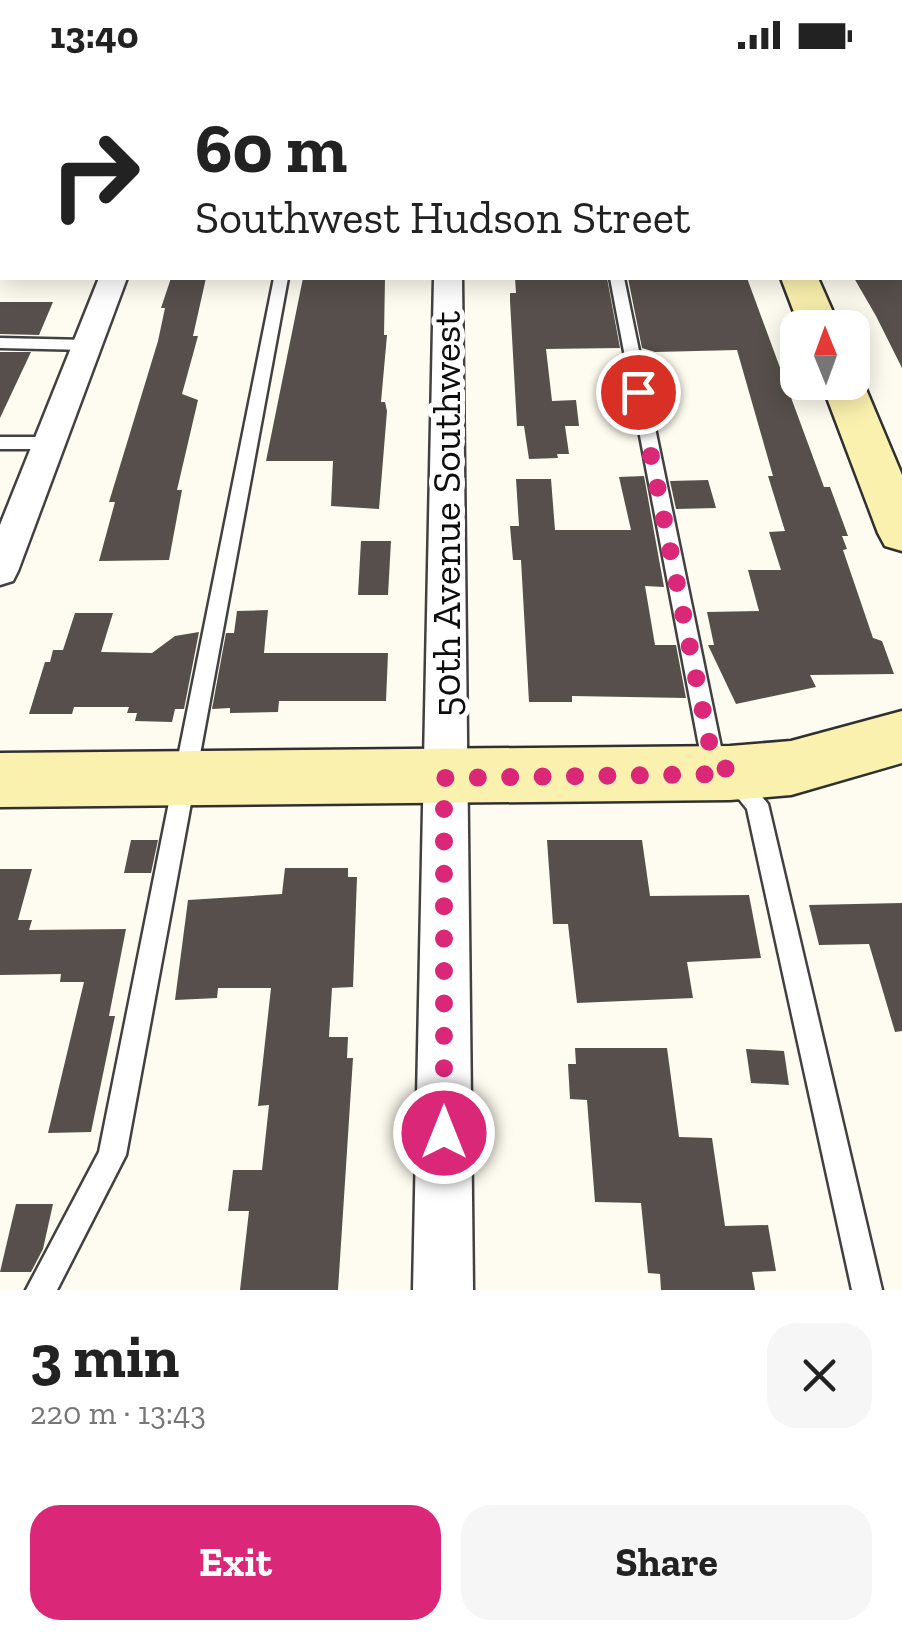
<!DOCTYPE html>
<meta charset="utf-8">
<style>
:root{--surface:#fff;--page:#f6f6f6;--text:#222;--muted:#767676;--accent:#db2777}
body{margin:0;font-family:"Zilla Slab",serif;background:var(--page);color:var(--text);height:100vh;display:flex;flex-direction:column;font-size:38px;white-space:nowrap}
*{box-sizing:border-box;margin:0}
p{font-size:32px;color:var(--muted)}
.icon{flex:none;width:55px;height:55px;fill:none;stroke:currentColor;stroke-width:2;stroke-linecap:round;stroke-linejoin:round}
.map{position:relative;height:1220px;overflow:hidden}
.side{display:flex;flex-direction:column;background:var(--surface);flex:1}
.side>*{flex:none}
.top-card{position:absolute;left:0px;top:0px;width:902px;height:210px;box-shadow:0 5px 25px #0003;background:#fff;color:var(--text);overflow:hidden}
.needle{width:65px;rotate:359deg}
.controls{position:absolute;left:780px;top:240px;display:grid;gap:20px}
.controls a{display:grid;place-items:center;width:90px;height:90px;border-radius:20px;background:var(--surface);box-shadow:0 5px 25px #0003;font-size:50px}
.pin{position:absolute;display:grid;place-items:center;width:85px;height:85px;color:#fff;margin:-42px;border:5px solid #fff;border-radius:50%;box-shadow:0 2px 10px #0007}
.me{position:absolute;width:110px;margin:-55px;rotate:0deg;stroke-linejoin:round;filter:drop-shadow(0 0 8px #0008)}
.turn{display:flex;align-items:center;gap:35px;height:210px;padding:0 30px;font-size:45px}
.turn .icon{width:130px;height:130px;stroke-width:2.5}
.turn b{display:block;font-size:70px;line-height:85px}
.round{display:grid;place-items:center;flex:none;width:105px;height:105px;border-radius:30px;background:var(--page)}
.overview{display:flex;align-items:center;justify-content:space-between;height:170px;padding:0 30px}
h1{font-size:60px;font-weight:700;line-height:75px}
.primary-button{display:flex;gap:20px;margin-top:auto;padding:20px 30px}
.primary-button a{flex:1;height:115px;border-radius:30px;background:var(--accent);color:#fff;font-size:40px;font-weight:700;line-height:115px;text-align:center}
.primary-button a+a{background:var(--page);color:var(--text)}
.status{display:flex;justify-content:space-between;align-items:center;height:70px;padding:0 50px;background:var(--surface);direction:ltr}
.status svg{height:28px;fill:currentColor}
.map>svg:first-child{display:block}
</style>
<div class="status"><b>13:40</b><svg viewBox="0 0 49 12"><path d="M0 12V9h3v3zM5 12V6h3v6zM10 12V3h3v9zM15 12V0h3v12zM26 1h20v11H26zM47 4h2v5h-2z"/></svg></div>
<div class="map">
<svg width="902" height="1220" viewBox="0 0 902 1220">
<rect width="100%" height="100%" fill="#fefbf0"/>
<g fill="#564f4b">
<path d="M 171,208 L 206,208 L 193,266 L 198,266 L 182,324 L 198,330 L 177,420 L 182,420 L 169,490 L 99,491 L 115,432 L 109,432 L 158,271 L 165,238 L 161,238 Z"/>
<path d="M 303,208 L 385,208 L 384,265 L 387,265 L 381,332 L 385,332 L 387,341 L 379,439 L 331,436 L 333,391 L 266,391 Z"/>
<path d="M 515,208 L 607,208 L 620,278 L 546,279 L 552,331 L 576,330 L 579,356 L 565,356 L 569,384 L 557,384 L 558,388 L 529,389 L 524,356 L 517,356 L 510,231 L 510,223 L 516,223 Z"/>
<path d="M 628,208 L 747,208 L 824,417 L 830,417 L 848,466 L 842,466 L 847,479 L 843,480 L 873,568 L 882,571 L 894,604 L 810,605 L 816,617 L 736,634 L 708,575 L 714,575 L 707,542 L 759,541 L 748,500 L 781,500 L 769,462 L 785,461 L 768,406 L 773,406 L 737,280 L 655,282 L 642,278 Z"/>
<path d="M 854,208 L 902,208 L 902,298 L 876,246 Z"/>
<path d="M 0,232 L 53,232 L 39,265 L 0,264 Z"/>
<path d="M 0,282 L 31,282 L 0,348 Z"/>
<path d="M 644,406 L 664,517 L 645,516 L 655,575 L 676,575 L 686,628 L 572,626 L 572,632 L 529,632 L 521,490 L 513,490 L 510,456 L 519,456 L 516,409 L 551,409 L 555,460 L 631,460 L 619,407 Z"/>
<path d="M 708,410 L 716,438 L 676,439 L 670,411 Z"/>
<path d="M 361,471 L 391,471 L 388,525 L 358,525 Z"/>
<path d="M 268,540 L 264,583 L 388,583 L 386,631 L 279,631 L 278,642 L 230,643 L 230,638 L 212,639 L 226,563 L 234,563 L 237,541 Z"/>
<path d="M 75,543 L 113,543 L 101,582 L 152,583 L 175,566 L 199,562 L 184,639 L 175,639 L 172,652 L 135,651 L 137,643 L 127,643 L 129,637 L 74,637 L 72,644 L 29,644 L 45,592 L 50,592 L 53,580 L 63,580 Z"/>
<path d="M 131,770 L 158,770 L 151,803 L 124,803 Z"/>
<path d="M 547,770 L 642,770 L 650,826 L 749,825 L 761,888 L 687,892 L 693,928 L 577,933 L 568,854 L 553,854 Z"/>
<path d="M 285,798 L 348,798 L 348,807 L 357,807 L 353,917 L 332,918 L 329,967 L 348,967 L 347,988 L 353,988 L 338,1220 L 240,1220 L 249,1141 L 228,1141 L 233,1100 L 262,1100 L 269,1035 L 258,1036 L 271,918 L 218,918 L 217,928 L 175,930 L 188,830 L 282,824 Z"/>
<path d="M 0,799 L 32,799 L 18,850 L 32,850 L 29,860 L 126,859 L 109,946 L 115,946 L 91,1062 L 48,1063 L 84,912 L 60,912 L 61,904 L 0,905 Z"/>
<path d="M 902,833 L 902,961 L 895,962 L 869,874 L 819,875 L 809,835 Z"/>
<path d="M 575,978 L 667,978 L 679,1067 L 712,1068 L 725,1156 L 768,1155 L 776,1201 L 752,1202 L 755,1220 L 661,1220 L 660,1204 L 648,1203 L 641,1133 L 595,1132 L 587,1030 L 570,1029 L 568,994 L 576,994 Z"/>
<path d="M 746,979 L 784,981 L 789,1015 L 751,1013 Z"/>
<path d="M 16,1134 L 53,1134 L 43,1179 L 31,1202 L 0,1202 Z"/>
</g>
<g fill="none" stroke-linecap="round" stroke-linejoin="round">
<defs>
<g id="lane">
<path d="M 573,0 L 583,0 L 584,2 L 574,2 Z"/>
<path d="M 843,0 L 854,0 L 855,2 L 845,2 Z"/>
<path d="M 900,81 L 902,82 L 902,92 L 900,91 Z"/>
<path d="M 274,208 L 288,208 L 126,1085 L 57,1220 L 26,1220 L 99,1082 Z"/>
<path d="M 610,208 L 624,208 L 721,677 L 768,734 L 882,1220 L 852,1220 L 747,739 L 700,681 Z"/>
<path d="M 0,268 L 87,270 L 94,275 L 87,280 L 0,278 Z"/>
<path d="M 0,367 L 50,367 L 58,373 L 50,379 L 0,379 Z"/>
</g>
<g id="street">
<rect x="439" y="0" width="20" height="2"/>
<rect x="900" y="110" width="2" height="14"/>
<path d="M 99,208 L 127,208 L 18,501 L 13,511 L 0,515 L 0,455 Z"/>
<path d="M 434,208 L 462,208 L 473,1220 L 413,1220 Z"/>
</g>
<g id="secondary">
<path d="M 703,0 L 731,0 L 732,2 L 704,2 Z"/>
<path d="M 781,208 L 818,208 L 840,258 L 800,258 Z"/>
<path d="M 852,301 L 863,312 L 902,405 L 902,481 L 885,476 L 878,463 L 821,312 L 852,312 Z"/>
<path d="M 902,641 L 902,693 L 791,725 L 730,730 L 0,737 L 0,683 L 730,676 L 791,671 Z"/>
</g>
</defs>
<use href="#lane" stroke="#414141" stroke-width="5"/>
<use href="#street" stroke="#414141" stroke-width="5"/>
<use href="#secondary" stroke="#303030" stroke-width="5"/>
<use href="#lane" fill="#fff" fill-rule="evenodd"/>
<use href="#street" fill="#fff" fill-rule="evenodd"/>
<use href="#secondary" fill="#fbf1ae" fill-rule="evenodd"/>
</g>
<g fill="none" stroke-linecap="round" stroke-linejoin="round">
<path stroke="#db2777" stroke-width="18" stroke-dasharray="0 32.4" d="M 444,1063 L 444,708 L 730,704 L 711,681 L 638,322"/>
</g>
<g text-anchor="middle" stroke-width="10" stroke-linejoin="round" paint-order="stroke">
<g font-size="40" fill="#0e0e0e" stroke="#fff">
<text transform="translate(446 444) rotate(-90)" y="14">50th Avenue Southwest</text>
</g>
</g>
</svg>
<div class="controls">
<a><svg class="needle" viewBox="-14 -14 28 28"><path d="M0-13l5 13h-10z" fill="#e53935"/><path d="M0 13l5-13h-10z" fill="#767676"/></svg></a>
</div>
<div class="pin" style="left:638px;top:322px;background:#d93025"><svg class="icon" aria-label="arrive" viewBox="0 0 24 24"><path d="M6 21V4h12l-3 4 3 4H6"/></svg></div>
<svg class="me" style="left:444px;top:1063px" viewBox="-20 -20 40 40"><circle r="17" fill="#db2777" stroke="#fff" stroke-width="3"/><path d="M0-11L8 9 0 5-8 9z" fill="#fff"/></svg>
<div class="top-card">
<div class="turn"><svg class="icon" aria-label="right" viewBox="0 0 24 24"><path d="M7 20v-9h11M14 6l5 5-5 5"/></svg><div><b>60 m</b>Southwest Hudson Street</div></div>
</div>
</div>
<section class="side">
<div class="overview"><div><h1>3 min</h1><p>220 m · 13:43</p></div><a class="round"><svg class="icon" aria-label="close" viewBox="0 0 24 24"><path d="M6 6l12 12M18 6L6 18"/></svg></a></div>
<div class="primary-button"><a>Exit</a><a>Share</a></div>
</section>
